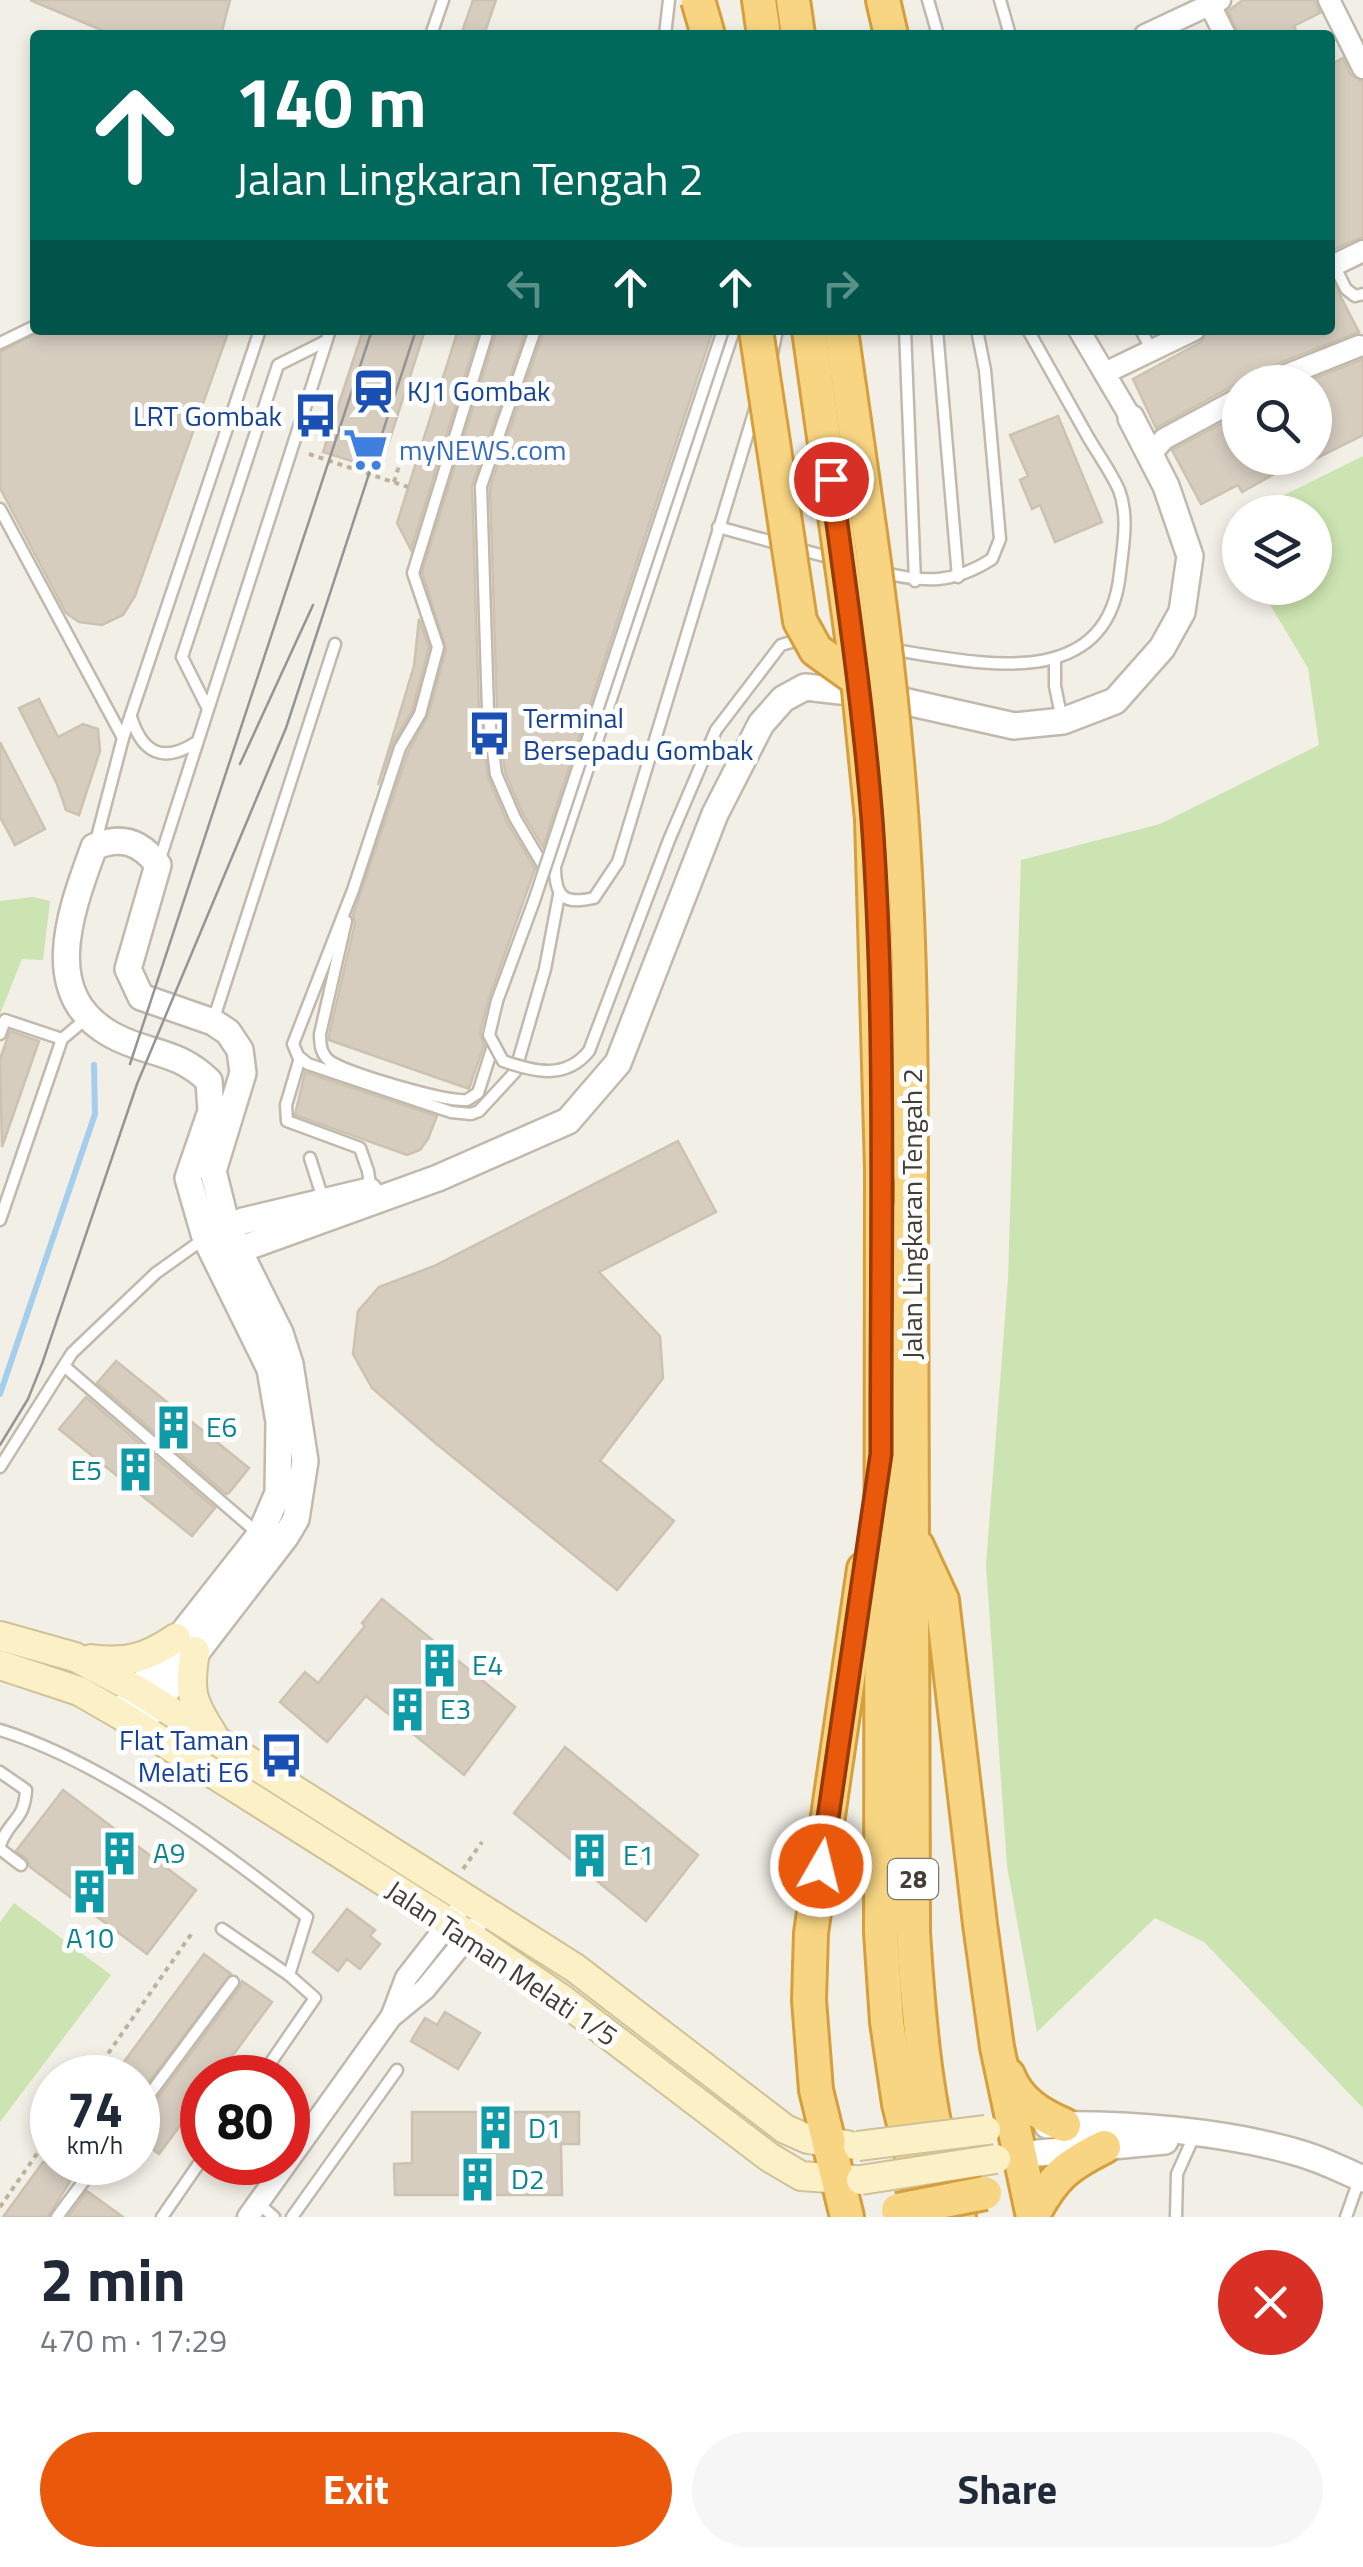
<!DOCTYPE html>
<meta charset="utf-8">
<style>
:root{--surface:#fff;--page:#f6f6f7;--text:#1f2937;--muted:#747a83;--accent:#ea580c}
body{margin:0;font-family:"Titillium Web",sans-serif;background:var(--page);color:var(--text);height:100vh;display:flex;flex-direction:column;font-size:38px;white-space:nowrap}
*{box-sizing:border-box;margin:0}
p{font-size:32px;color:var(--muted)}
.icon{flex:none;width:55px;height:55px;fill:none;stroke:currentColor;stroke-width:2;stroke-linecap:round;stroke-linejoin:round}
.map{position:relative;height:2217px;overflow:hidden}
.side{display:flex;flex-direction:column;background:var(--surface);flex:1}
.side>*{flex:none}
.guide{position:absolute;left:30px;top:30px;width:1305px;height:305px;border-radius:10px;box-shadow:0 5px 15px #0003;background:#00695c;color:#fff;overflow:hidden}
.buttons{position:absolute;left:1222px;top:365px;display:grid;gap:20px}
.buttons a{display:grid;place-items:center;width:110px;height:110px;border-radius:50%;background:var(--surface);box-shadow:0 5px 15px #0003;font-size:50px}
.speed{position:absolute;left:30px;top:2055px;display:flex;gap:20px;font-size:50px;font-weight:700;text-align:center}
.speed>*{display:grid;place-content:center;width:130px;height:130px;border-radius:50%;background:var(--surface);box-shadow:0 5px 15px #0003;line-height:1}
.speed small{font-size:25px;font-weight:400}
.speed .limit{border:15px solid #d22;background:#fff;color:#111}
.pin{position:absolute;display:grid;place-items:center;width:85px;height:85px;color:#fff;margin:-42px;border:5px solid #fff;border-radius:50%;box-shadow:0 2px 10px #0007}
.me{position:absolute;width:110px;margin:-55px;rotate:8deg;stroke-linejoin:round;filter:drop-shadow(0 0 8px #0008)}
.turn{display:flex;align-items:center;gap:35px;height:210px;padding:0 40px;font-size:45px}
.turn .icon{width:130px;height:130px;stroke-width:2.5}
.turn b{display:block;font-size:70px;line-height:85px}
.lanes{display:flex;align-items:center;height:95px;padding:0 40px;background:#0003;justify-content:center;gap:50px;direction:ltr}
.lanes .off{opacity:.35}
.round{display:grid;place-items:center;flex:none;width:105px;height:105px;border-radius:52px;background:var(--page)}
.overview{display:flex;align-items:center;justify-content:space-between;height:170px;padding:0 40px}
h1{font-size:60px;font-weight:700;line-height:75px}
.cta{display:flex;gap:20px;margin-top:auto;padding:20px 40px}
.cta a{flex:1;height:115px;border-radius:60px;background:var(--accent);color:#fff;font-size:40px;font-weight:700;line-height:115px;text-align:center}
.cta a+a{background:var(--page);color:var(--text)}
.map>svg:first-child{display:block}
</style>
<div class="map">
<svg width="1363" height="2217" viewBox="0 0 1363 2217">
<rect width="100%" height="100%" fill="#f2efe6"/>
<g fill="#cce4b1">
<path d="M 1363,456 L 1363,2108 L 1204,1942 L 1155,1918 L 1037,2032 L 1007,1866 L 986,1565 L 1008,1279 L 1021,860 L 1160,824 L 1319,745 L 1308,668 L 1260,588 L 1315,588 L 1315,512 L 1250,512 Z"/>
<path d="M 33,897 L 50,901 L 43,960 L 22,959 L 0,1014 L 0,901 Z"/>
<path d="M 14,1903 L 111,1975 L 0,2122 L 0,1922 Z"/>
</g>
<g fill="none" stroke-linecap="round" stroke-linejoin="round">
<path stroke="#a5ceec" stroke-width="6" d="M 0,1394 L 95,1114 L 94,1065"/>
</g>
<g fill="#d6cdbf" stroke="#cdc2b0" stroke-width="2.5">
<path d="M 30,0 L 230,0 L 221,35 L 113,35 Z"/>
<path d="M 473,0 L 496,0 L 484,35 L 461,35 Z"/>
<path d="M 1243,0 L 1315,0 L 1320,13 L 1294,26 L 1298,35 L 1239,35 L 1228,11 Z"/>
<path d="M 1343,58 L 1351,75 L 1363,82 L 1363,237 L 1333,250 L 1330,244 L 1330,65 Z"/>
<path d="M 1332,280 L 1359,332 L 1264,369 L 1258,374 L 1256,382 L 1240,382 L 1156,428 L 1133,379 L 1201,342 L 1208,330 L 1330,330 Z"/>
<path d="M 43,330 L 229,330 L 135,596 L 123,615 L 102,625 L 79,622 L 66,613 L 0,488 L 0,352 Z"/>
<path d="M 363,330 L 425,330 L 380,470 L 323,452 Z"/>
<path d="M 458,330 L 479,330 L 411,550 L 397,523 Z"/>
<path d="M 497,330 L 526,330 L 472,486 L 479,711 L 488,777 L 507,822 L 535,869 L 489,998 L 480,1033 L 484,1045 L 469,1089 L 329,1040 L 329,1035 L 355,923 L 353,915 L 408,752 L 428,716 L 446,649 L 422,572 Z"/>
<path d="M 544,330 L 713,330 L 543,847 L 523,814 L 505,772 L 497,710 L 490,487 Z"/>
<path d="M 1363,359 L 1363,435 L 1315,459 L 1315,382 L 1305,382 Z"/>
<path d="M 1240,414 L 1240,458 L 1303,458 L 1242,492 L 1238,485 L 1201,504 L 1172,450 Z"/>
<path d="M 1058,416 L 1102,522 L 1055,542 L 1040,505 L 1032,509 L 1020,480 L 1028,476 L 1010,435 Z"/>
<path d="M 419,619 L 429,647 L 412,711 L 392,745 L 378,785 L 414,666 Z"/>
<path d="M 39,699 L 58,737 L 83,724 L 98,729 L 100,751 L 79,815 L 66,810 L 57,784 L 19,708 Z"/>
<path d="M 0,742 L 45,829 L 15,845 L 0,817 Z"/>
<path d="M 10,1031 L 39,1041 L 2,1147 L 0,1059 Z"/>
<path d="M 305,1072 L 437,1116 L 428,1139 L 420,1150 L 407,1155 L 295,1115 Z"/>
<path d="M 678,1141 L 716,1212 L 599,1272 L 660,1336 L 663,1378 L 600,1461 L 674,1521 L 617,1590 L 433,1441 L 372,1388 L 353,1354 L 358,1311 L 379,1287 L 434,1266 Z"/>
<path d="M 116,1361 L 249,1468 L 229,1493 L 226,1494 L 97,1383 Z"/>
<path d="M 86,1397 L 215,1508 L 192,1536 L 59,1429 Z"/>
<path d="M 382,1599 L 515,1707 L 464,1775 L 366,1696 L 327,1742 L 280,1702 L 305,1672 L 318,1683 L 365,1626 L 362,1623 Z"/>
<path d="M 565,1747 L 698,1855 L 646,1921 L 514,1813 Z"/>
<path d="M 63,1790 L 196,1890 L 147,1954 L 30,1867 L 27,1859 L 16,1851 Z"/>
<path d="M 347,1909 L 375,1930 L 370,1936 L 380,1944 L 360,1969 L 347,1959 L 338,1971 L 313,1952 Z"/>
<path d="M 204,1954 L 231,1974 L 138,2096 L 138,2078 L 112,2078 Z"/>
<path d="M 242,1981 L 272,2002 L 216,2078 L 202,2078 L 202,2096 L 159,2154 L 138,2138 L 138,2119 L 145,2115 L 240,1987 Z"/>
<path d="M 445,2012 L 480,2033 L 458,2069 L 411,2041 L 425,2018 L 437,2025 Z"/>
<path d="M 412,2112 L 579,2112 L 579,2144 L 561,2144 L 562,2195 L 395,2195 L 394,2164 L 412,2163 Z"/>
<path d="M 43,2162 L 82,2162 L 48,2217 L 3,2217 Z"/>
<path d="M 87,2191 L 123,2217 L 68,2217 Z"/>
</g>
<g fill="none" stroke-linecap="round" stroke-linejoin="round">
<defs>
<g id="service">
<path d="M 928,0 L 938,35"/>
<path d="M 1000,0 L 1010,35"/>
<path d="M 431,35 L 443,0"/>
<path d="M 665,35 L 669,0"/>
<path d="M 1334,265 L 1346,289 L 1355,296 L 1363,294"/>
<path d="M 488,330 L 413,573 L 438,647 L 420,714 L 400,748 L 353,890 L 293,1044 L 298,1056 L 308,1064 L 451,1112 L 471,1114 L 479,1111 L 515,1072 L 545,969 L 559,895"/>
<path d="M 535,330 L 481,486 L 488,711 L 496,774 L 515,818 L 547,872"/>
<path d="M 734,330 L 555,867 C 555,897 564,905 594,898 L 618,862 L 757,403"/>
<path d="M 905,330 L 915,581"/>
<path d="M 937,330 L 958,577"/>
<path d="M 1141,330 L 1152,351"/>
<path d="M 0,343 L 35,326"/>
<path d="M 772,354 L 777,330"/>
<path d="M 0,509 L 123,738"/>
<path d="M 718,527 L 835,559"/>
<path d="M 881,572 C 924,583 953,584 992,559 L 1000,539 L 985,370 L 977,330"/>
<path d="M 888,649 C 971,661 1107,698 1120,573 C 1123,546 1129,516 1119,490 C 1111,472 1098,454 1088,437 C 1068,401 1048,366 1028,330"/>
<path d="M 1055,659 L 1055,686 L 1062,720"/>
<path d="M 207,707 L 182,657 L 278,365 L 326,341"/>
<path d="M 131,717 C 142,752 162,764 195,743"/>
<path d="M 716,730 L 781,645 L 802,639"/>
<path d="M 96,841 L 123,738 L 260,330"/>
<path d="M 159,862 L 330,330"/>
<path d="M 346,921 L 320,1034 C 320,1045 321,1055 331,1062 C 351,1074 444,1102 467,1100 L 478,1093 L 493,1046"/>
<path d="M 213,1021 L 335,644"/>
<path d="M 0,1034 L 5,1020 L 62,1039"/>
<path d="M 300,1058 L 286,1105 L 287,1121 L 360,1148 L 368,1171 L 371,1192"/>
<path d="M 310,1158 L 323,1199"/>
<path d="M 0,1220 L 62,1039 L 87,1018"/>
<path d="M 64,1366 L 260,1535"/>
<path d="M 0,1467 L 72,1353 L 156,1273 L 205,1238"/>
<path d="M 0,1730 C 104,1762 221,1849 307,1917 L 289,1975"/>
<path d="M 0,1772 L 26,1790 C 24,1822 10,1818 0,1845"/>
<path d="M 0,1849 L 21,1865"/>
<path d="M 222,1929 L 289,1975 L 315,1998 L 260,2078"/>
<path d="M 138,2110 L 233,1982"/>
<path d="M 259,2204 L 274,2217"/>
<path d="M 57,2217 L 98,2162"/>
<path d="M 162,2217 L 202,2159"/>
<path d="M 292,2217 L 397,2070"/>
<path d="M 1176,2217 L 1177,2174 L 1194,2136"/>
<path d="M 1346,2217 L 1359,2180"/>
</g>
<g id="minor">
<path d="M 1329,0 L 1363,68"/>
<path d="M 1210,5 L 1225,35"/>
<path d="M 1145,35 L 1220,0"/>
<path d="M 1330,267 L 1363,251"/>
<path d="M 1079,330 L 1131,418"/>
<path d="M 1107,372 L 1194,330"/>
<path d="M 1269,382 L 1359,346"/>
<path d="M 1150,455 L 1164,439 L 1240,398"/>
<path d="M 392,2015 L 406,1978 L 456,1914"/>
<path d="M 248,2217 L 391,2017 L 425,1989 L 475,1928"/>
</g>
<g id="tertiary">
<path d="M 215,1233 L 243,1221 L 369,1191"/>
<path d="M 225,1255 L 438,1178 L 568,1121 L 618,1063 L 715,814 L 761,724 L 783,699 L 805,687 L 876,695 L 1014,726 L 1063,721 L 1115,701 L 1162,648 L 1182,612 L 1190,556 L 1166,486 L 1131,418"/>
<path d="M 119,1714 L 260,1535 L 278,1493 L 279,1422 L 270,1369 L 205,1237 L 188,1178 L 211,1111 L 209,1081 C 176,1049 148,1055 112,1035 C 37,994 72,908 94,847 C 121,835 141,842 158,865 L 128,969 L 141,997 L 213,1022 L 228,1032 L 240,1050 L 243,1073 L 213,1171 L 227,1227 L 280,1333 L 290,1364 L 305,1461 L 296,1519 L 286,1536 L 139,1727"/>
<path d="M 1047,2125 C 1125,2123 1225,2131 1299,2153 C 1321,2159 1342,2170 1363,2179"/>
<path d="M 1018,2155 L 1165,2141"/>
</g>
<g id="secondary">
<path d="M 0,1636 L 75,1657 L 137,1690 L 575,1968 L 785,2129 L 808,2139 L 847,2145"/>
<path d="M 195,1651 C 189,1690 190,1699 212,1733"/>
<path d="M 91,1659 C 126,1664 147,1658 176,1638"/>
<path d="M 0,1665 L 79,1691 L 119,1714 L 450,1923 L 559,1997 L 769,2157 L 801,2176 L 855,2180"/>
</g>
<g id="trunk">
<path d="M 759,0 L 764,35"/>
<path d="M 793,0 L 798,35"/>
<path d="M 883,0 L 891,35"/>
<path d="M 882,1169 L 881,1932 L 887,2022 L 899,2104 L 927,2217"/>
<path d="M 911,1204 L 913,1932 C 919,2027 927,2126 959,2217"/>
<path d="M 917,1546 L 942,1600 L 980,1924 L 997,2047 L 1033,2217"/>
<path d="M 1008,2075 C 1018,2101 1039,2114 1064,2125"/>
<path d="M 1033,2215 C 1053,2177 1066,2166 1104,2147"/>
<path d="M 847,2217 L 816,2090 L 809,2000 L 811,1933 L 864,1569"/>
</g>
</defs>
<use href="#service" stroke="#c0b9ac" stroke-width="15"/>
<use href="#minor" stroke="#c0b9ac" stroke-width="25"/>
<use href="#tertiary" stroke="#c0b9ac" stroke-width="30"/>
<use href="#secondary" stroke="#d0c298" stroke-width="32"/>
<use href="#trunk" stroke="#d59f3d" stroke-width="38"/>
<g stroke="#beb29b" stroke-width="4" stroke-dasharray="5 5" stroke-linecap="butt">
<path d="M 309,454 L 408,487"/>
<path d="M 394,482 L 403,453 L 413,456"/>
<path d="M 463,1869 L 482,1842"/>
<path d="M 91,2078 L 192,1933"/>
<path d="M 0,2207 L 52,2132"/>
</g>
<use href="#service" stroke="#fff" stroke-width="10"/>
<use href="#minor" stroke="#fff" stroke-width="20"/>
<use href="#tertiary" stroke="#fff" stroke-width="25"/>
<use href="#secondary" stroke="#fcf0c7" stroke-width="28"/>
<use href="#trunk" stroke="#f8d582" stroke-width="32"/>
<g stroke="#959595" stroke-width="2.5">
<path d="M 240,764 L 313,605"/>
<path d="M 130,1064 L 372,330"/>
<path d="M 0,1445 L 28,1399 L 42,1364 L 137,1084 L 286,728 L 416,330"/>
</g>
<defs>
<path id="service-bridge" d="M 716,730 L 669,840 L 589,1051 C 565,1080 535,1072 503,1061 L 489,1035 L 497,1001 L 534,901 L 723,330"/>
<g id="secondary-bridge">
<path d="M 858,2146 L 986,2130"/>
<path d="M 861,2180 L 996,2159"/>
</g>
<g id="trunk-bridge">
<path d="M 698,0 L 708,35"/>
<path d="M 756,330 L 800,621 L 816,650 L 858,680"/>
<path d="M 809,330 L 858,680 L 872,819 L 882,1169"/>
<path d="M 841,330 C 864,494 891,660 902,826 C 911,952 911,1078 911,1204"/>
<path d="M 898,2210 L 985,2193"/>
</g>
</defs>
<use href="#service-bridge" stroke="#c0b9ac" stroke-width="15" stroke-linecap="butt"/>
<use href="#secondary-bridge" stroke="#d0c298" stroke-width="32" stroke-linecap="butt"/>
<use href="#trunk-bridge" stroke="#d59f3d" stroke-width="38" stroke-linecap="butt"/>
<use href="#service-bridge" stroke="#fff" stroke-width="10"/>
<use href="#secondary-bridge" stroke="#fcf0c7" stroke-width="28"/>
<use href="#trunk-bridge" stroke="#f8d582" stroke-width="32"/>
</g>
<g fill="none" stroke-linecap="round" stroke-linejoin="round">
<defs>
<path id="route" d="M 821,1866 L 881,1454 L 881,1419 C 881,1219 886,1018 872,819 C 863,705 846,592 831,479"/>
</defs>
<use href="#route" stroke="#983908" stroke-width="25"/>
<use href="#route" stroke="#ea580c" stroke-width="18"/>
</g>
<defs>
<symbol id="station-bare" viewBox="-9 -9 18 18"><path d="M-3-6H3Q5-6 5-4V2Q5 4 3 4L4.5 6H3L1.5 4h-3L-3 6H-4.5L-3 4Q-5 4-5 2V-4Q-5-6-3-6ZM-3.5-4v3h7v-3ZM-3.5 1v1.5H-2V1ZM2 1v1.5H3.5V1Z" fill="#1a4fb4" stroke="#fff" stroke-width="2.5" paint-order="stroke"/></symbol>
<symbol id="bus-bare" viewBox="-9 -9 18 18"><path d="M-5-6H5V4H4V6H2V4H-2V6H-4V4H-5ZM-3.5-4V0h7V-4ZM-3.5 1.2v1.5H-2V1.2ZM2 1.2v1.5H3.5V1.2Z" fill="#1a4fb4" stroke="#fff" stroke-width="2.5" paint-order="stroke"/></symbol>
<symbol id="supermarket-bare" viewBox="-9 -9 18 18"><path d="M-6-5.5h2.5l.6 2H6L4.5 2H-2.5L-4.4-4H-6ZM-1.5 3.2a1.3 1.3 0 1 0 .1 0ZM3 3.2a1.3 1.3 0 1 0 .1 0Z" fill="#3f7fe0" stroke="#fff" stroke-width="2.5" paint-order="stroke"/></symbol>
<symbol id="building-bare" viewBox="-9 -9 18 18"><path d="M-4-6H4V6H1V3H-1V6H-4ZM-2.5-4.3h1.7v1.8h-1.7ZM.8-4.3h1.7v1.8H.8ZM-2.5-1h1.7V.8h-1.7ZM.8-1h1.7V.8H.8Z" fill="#0f9aa8" stroke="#fff" stroke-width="2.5" paint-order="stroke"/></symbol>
</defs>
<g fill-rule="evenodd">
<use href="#station-bare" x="342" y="360" width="63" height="63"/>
<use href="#bus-bare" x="284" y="384" width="63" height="63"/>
<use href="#supermarket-bare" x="334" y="418" width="63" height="63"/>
<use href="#bus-bare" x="458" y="702" width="63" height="63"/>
<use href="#building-bare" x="142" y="1396" width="63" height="63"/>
<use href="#building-bare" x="104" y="1438" width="63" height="63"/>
<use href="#building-bare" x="408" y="1634" width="63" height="63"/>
<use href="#building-bare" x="376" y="1678" width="63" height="63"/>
<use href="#bus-bare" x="250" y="1724" width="63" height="63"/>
<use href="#building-bare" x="88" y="1822" width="63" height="63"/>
<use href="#building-bare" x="558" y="1824" width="63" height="63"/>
<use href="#building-bare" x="58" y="1860" width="63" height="63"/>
<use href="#building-bare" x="464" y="2096" width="63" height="63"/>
<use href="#building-bare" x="446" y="2148" width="63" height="63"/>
</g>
<g text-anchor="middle" stroke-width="10" stroke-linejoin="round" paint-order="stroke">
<rect fill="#fff" stroke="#7c7972" stroke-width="2.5" x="888" y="1859" width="50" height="40" rx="8"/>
<g font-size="25" font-weight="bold" fill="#443f36">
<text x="913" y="1888">28</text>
</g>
<g font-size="28" fill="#164399" stroke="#fff" text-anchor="start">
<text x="407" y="401">KJ1 Gombak</text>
<text x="282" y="426" text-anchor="end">LRT Gombak</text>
<text x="523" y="728">Terminal<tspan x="523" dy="32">Bersepadu Gombak</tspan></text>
<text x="249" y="1750" text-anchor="end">Flat Taman<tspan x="249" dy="32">Melati E6</tspan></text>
</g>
<g font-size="28" fill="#366cbe" stroke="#fff" text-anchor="start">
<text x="399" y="460">myNEWS.com</text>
</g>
<g font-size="28" fill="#443f36" stroke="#fff">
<text transform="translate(912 1214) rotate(-90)" y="10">Jalan Lingkaran Tengah 2</text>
<text transform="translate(502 1963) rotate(34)" y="10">Jalan Taman Melati 1/5</text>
</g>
<g font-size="28" fill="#0d838f" stroke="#fff" text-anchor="start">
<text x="206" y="1437">E6</text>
<text x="102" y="1480" text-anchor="end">E5</text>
<text x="472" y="1675">E4</text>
<text x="440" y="1719">E3</text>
<text x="153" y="1863">A9</text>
<text x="623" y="1865">E1</text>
<text x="90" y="1948" text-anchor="middle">A10</text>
<text x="528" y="2138">D1</text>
<text x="511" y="2189">D2</text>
</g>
</g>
</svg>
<div class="buttons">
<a><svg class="icon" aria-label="search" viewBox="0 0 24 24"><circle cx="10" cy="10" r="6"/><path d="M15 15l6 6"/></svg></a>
<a><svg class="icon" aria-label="layers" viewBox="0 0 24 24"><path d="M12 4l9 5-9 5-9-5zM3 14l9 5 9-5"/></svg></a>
</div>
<div class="speed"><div>74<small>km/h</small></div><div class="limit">80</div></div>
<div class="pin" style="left:831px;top:479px;background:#d93025"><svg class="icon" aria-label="arrive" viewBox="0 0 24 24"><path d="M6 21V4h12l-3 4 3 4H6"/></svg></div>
<svg class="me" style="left:821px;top:1866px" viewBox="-20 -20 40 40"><circle r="17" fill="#ea580c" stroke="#fff" stroke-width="3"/><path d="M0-11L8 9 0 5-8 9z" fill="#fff"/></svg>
<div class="guide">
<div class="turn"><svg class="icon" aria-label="ahead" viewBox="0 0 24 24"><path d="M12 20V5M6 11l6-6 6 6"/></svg><div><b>140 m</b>Jalan Lingkaran Tengah 2</div></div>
<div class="lanes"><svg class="icon off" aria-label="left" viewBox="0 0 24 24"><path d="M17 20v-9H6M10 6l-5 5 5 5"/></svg><svg class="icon" aria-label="ahead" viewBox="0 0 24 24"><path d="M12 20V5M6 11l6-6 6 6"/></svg><svg class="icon" aria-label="ahead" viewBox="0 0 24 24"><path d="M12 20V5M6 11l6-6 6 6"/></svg><svg class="icon off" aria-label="right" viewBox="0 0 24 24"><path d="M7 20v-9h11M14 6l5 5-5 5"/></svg></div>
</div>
</div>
<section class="side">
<div class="overview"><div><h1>2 min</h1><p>470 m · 17:29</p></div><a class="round" style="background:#d93025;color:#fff"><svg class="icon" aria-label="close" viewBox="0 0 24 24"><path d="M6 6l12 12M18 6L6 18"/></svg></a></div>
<div class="cta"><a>Exit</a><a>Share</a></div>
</section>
